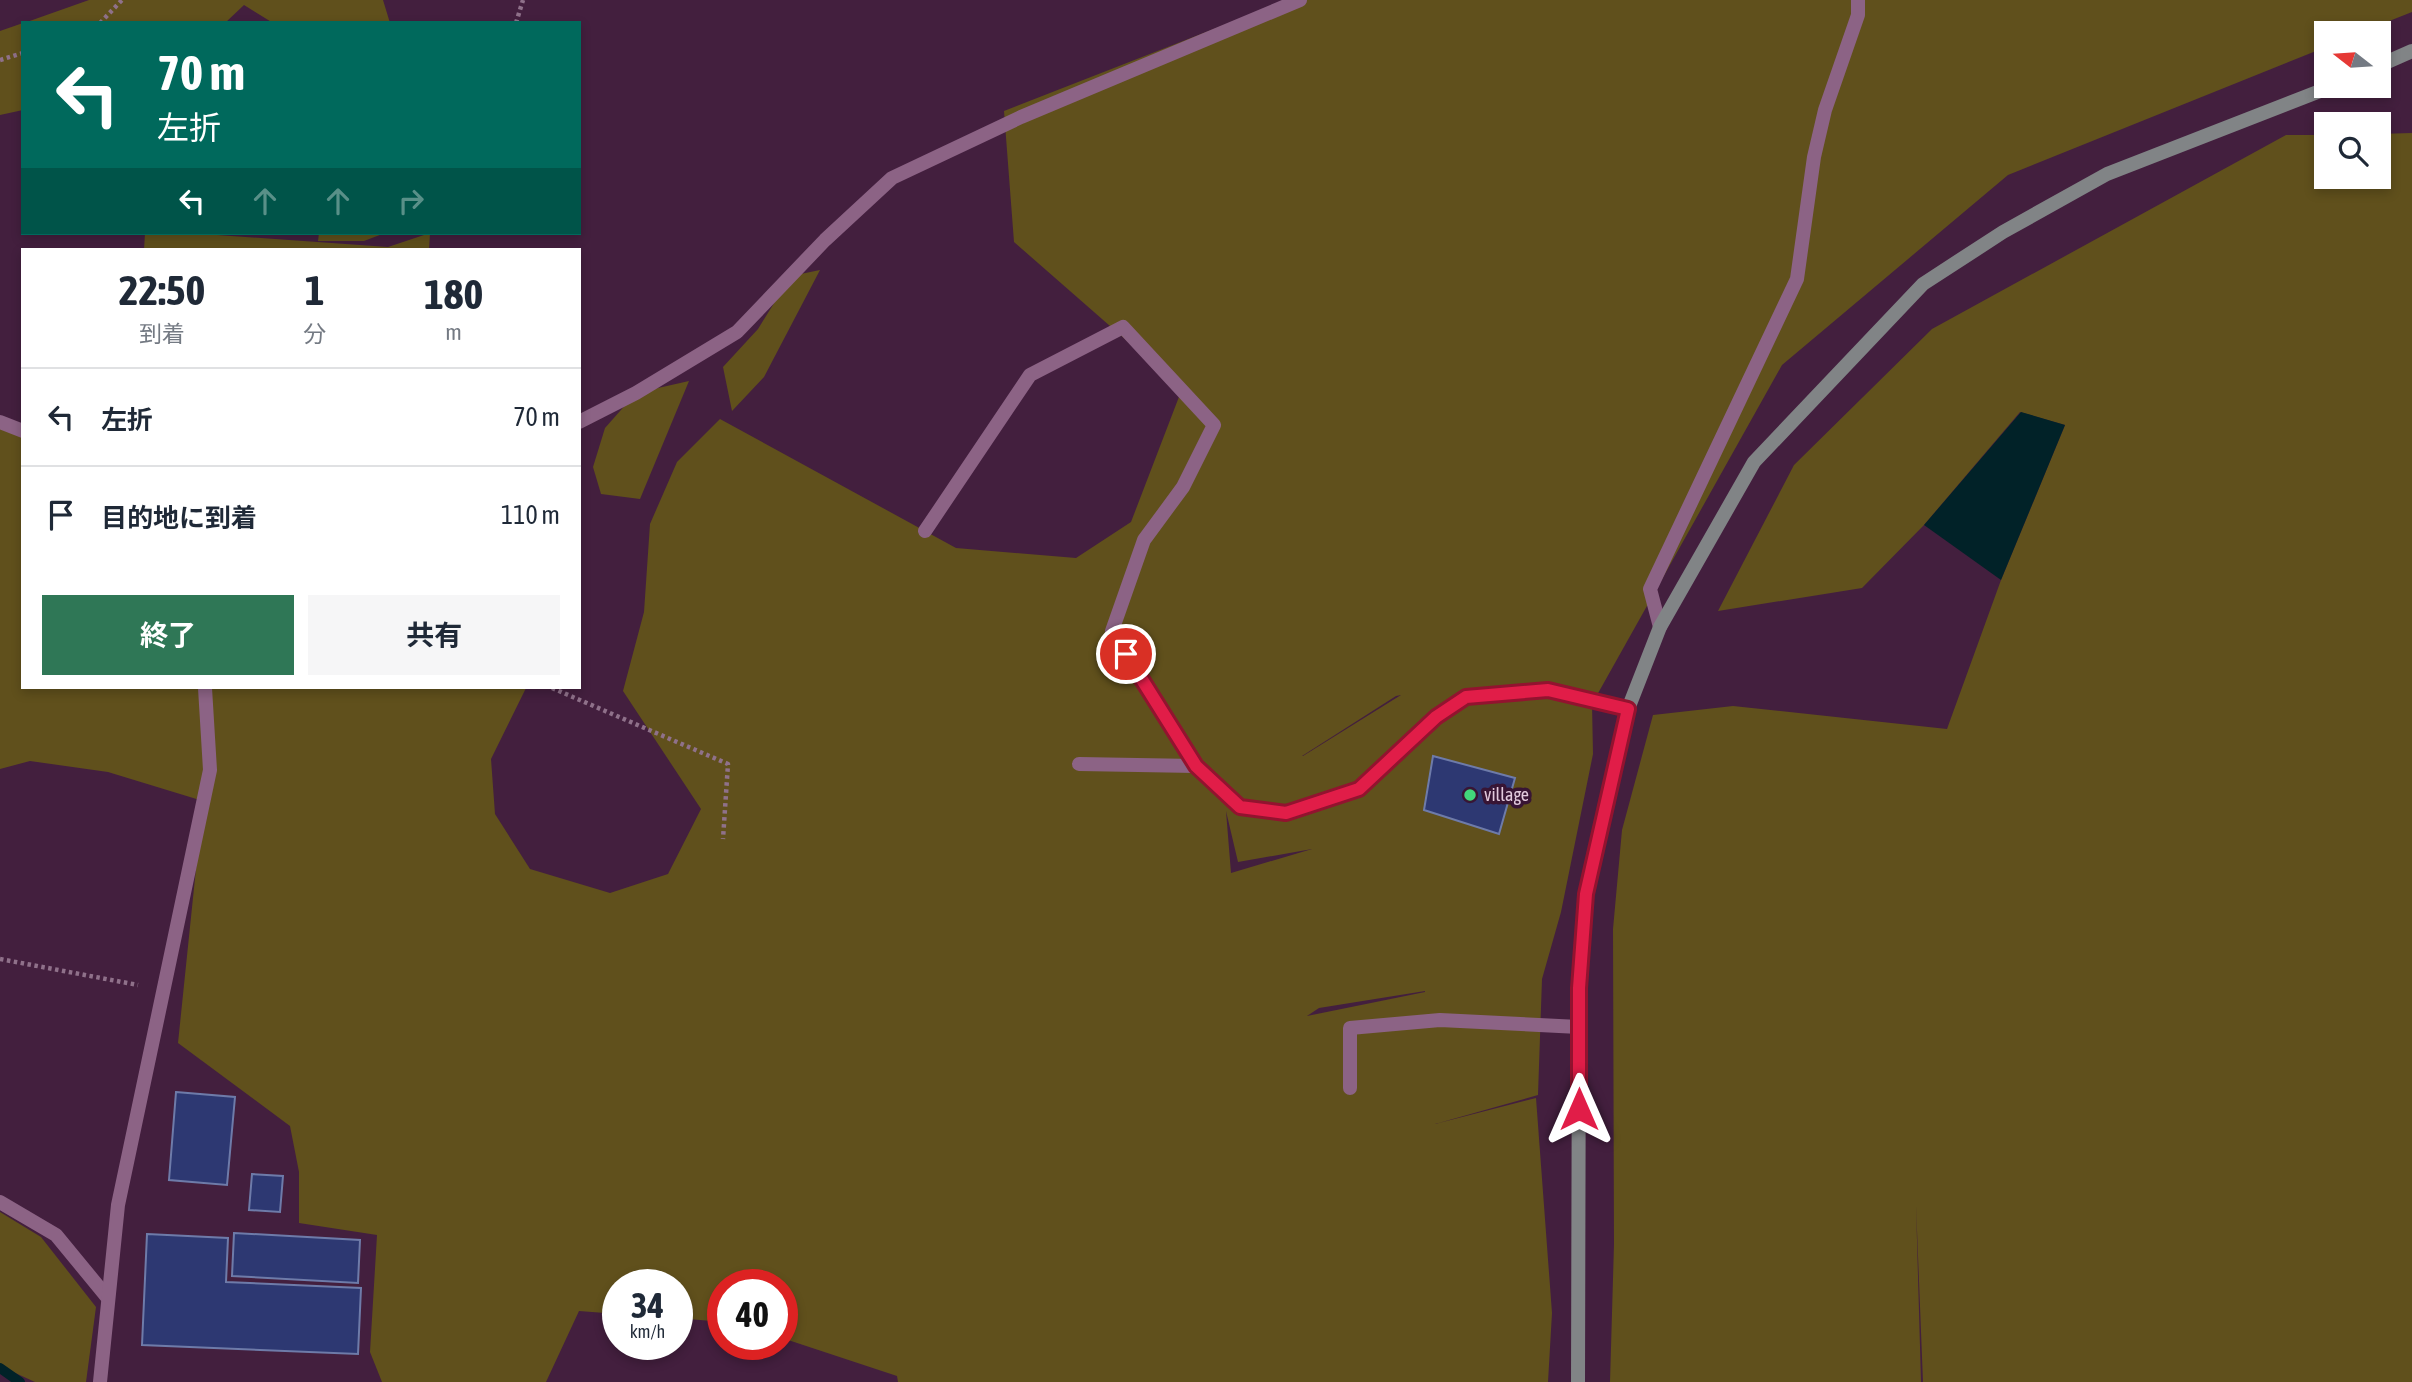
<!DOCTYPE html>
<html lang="ja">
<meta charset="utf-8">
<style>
:root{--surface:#fff;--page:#f6f6f7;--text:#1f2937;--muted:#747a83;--line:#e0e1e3;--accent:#2f7756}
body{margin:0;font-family:"Asap Condensed","Noto Sans JP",sans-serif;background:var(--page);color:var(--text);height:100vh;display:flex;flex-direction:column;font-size:26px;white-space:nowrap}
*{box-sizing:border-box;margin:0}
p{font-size:23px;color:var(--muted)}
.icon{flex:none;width:38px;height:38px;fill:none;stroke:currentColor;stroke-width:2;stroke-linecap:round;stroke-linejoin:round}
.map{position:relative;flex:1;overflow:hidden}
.details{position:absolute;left:21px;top:248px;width:560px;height:441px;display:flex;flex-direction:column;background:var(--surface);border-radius:0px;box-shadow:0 4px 10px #0003}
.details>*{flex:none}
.guide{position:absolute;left:21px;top:21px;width:560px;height:214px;border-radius:0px;box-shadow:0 4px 10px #0003;background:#00695c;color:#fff;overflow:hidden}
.needle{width:46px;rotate:287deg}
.fabs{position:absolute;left:2314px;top:21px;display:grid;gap:14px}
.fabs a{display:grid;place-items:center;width:77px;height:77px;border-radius:0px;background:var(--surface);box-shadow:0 4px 10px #0003;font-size:35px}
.speed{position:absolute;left:602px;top:1269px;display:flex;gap:14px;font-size:35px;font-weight:700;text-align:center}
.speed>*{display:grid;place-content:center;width:91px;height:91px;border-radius:50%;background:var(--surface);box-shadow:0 4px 10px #0003;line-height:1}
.speed small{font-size:18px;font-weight:400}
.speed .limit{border:10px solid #d22;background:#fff;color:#111}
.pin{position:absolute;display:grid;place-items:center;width:60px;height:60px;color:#fff;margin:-30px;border:4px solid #fff;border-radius:50%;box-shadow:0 2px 7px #0007}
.me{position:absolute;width:77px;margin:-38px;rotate:0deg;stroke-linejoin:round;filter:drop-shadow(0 0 5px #0008)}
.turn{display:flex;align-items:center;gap:24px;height:147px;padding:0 21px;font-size:32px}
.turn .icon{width:91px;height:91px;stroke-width:2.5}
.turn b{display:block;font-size:49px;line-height:60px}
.lanes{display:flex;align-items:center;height:66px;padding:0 21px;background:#0003;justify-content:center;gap:35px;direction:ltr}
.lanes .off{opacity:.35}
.eta{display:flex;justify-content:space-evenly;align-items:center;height:119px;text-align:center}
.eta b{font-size:42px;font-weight:700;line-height:49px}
.button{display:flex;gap:14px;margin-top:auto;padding:14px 21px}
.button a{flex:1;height:80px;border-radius:0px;background:var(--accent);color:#fff;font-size:28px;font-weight:700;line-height:80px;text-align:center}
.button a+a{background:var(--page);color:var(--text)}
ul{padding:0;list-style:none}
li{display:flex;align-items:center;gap:21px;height:98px;padding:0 21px;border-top:2px solid var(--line)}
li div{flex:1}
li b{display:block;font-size:26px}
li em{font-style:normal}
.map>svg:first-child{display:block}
</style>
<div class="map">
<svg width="2412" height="1382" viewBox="0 0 2412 1382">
<rect width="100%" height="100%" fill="#431f3e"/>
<g fill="#60501c" fill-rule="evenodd">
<path d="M 89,0 L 383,0 L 390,23 L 273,23 L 244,5 L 225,23 L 24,23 Z"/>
<path d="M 1288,0 L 2412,0 L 2412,12 L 2359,33 L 2326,33 L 2326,47 L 2008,175 L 1782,365 L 1592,704 L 1593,754 L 1561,912 L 1542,979 L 1538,1095 L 1435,1124 L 1536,1098 L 1552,1313 L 1548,1382 L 898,1382 L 897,1376 L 782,1338 L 782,1284 L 723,1284 L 723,1322 L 677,1318 L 677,1284 L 618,1284 L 618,1314 L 579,1311 L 546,1382 L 382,1382 L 370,1352 L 377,1235 L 299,1223 L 299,1172 L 290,1126 L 178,1043 L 203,801 L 108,772 L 30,761 L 0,769 L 0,427 L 23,435 L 23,688 L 526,688 L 491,759 L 495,814 L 530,869 L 610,893 L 668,874 L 701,809 L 623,691 L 644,612 L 650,524 L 677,462 L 720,419 L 956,548 L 1076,558 L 1131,522 L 1182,389 L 1014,242 L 1004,111 ZM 1401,695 L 1303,756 L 1302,756 L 1396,696 ZM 1226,811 L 1238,862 L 1312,849 L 1231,873 ZM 1425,991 L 1425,992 L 1307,1016 L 1319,1008 Z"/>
<path d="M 23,23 L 23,110 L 0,115 L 0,31 Z"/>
<path d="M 2412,133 L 2412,1382 L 1923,1382 L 1916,1205 L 1921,1382 L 1610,1382 L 1614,1244 L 1613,929 L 1622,830 L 1653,715 L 1733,706 L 1947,729 L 2001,580 L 2065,425 L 2020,412 L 1924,525 L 1862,588 L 1718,611 L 1794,465 L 1932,329 L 2286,135 L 2326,135 L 2326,177 L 2378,177 L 2378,134 Z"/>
<path d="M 145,233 L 189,233 L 388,247 L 430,233 L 429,250 L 144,250 Z"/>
<path d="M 319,233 L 385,233 L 364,241 L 318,241 Z"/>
<path d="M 820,270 L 764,377 L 732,411 L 723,367 L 758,329 L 791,276 Z"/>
<path d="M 689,381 L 640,499 L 601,494 L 593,467 L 605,428 L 636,393 Z"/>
<path d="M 0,1212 L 41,1237 L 96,1307 L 86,1382 L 35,1382 L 0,1366 Z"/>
</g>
<path fill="#012228" d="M 2021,412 L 2065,425 L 2001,580 L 1924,525 Z"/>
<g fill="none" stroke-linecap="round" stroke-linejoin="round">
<path stroke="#012228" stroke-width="10" d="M 0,1368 L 20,1382"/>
</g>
<g fill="#2d3872" stroke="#6e7ba9" stroke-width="2">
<path d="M 1433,756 L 1515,778 L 1499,834 L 1424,810 Z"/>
<path d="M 176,1092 L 235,1097 L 227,1185 L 169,1180 Z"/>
<path d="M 252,1174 L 283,1176 L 280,1212 L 249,1210 Z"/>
<path d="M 234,1233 L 360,1240 L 358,1283 L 232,1276 Z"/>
<path d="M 147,1234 L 228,1238 L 226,1282 L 361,1288 L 358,1354 L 142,1345 Z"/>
</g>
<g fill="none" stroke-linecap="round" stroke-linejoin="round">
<g stroke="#8f718a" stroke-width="4.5" stroke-dasharray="3.5 3.5" stroke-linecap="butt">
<path d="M 100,23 L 122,0"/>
<path d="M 516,23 L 523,0"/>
<path d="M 0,60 L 23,53"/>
<path d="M 552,688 L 728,764 L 723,839"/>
<path d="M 0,959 L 138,985"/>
</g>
<g stroke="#8c6385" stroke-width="14">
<path d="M 925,531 L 1030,375 L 1123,327 L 1214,425 L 1183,487 L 1144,540 L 1112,631 L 1196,766 L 1240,807 L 1286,813 L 1358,789 L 1436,717 L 1466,697 L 1548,690 L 1628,709"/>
<path d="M 1079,764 L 1196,766"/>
<path d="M 1350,1088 L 1350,1028 L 1440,1020 L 1579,1027"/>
</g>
<g stroke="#8c6385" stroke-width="14">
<path d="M 0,422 L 23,431"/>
<path d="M 579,422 L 636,393 L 737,332 L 825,240 L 892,178 L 1021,117 L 1300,0"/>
<path d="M 1660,627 L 1650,589 L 1797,279 L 1814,157 L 1825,110 L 1858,15 L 1858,0"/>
<path d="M 0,1202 L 56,1235 L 107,1297"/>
<path d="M 100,1382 L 118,1205 L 210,770 L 205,688"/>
</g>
<g stroke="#818486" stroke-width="14">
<path d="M 2378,66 L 2412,51"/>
<path d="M 1578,1382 L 1579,988 L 1586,894 L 1628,709 L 1660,627 L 1754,462 L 1923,284 L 2003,232 L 2107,174 L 2333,86"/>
</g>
</g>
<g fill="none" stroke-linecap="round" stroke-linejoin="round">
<defs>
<path id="route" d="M 1126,654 L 1196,766 L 1240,807 L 1286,813 L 1359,789 L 1436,717 L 1466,697 L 1548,690 L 1628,709 L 1586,894 L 1579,988 L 1579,1109"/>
</defs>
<use href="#route" stroke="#92132f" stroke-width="18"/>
<use href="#route" stroke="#e11d48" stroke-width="12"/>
</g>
<circle fill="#42d77b" stroke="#381534" stroke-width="2.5" cx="1470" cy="795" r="7"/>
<g text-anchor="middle" stroke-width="7" stroke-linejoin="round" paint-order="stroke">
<g font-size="18" fill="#e3cbde" stroke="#381534" text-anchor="start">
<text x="1484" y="801">village</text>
</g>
</g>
</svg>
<div class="fabs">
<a><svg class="needle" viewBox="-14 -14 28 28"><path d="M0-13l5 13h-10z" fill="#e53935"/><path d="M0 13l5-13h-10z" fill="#747a83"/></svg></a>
<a><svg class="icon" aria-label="search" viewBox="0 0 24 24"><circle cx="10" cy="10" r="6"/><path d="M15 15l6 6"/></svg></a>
</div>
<div class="speed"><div>34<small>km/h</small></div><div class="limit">40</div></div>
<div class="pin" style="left:1126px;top:654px;background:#d93025"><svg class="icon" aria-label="arrive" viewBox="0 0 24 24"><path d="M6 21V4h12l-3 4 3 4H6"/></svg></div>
<svg class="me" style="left:1579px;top:1109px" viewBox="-20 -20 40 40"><path d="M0-17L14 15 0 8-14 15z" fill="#e11d48" stroke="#fff" stroke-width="4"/></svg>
<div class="guide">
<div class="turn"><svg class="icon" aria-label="left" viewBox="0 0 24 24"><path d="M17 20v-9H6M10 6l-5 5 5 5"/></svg><div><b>70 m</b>左折</div></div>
<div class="lanes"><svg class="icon" aria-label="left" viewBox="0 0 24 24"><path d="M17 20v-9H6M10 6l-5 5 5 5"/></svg><svg class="icon off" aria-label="ahead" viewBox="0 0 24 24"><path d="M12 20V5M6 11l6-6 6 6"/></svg><svg class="icon off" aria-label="ahead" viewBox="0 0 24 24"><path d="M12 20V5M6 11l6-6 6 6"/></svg><svg class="icon off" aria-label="right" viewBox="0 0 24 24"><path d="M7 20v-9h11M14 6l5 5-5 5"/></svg></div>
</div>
<section class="details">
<div class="eta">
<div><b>22:50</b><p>到着</p></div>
<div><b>1</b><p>分</p></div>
<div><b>180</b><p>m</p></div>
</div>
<ul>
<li><svg class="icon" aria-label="left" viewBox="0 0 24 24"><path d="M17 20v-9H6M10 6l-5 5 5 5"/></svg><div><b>左折</b></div><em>70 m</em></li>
<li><svg class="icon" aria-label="arrive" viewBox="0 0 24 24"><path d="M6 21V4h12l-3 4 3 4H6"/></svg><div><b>目的地に到着</b></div><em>110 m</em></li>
</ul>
<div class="button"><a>終了</a><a>共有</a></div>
</section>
</div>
